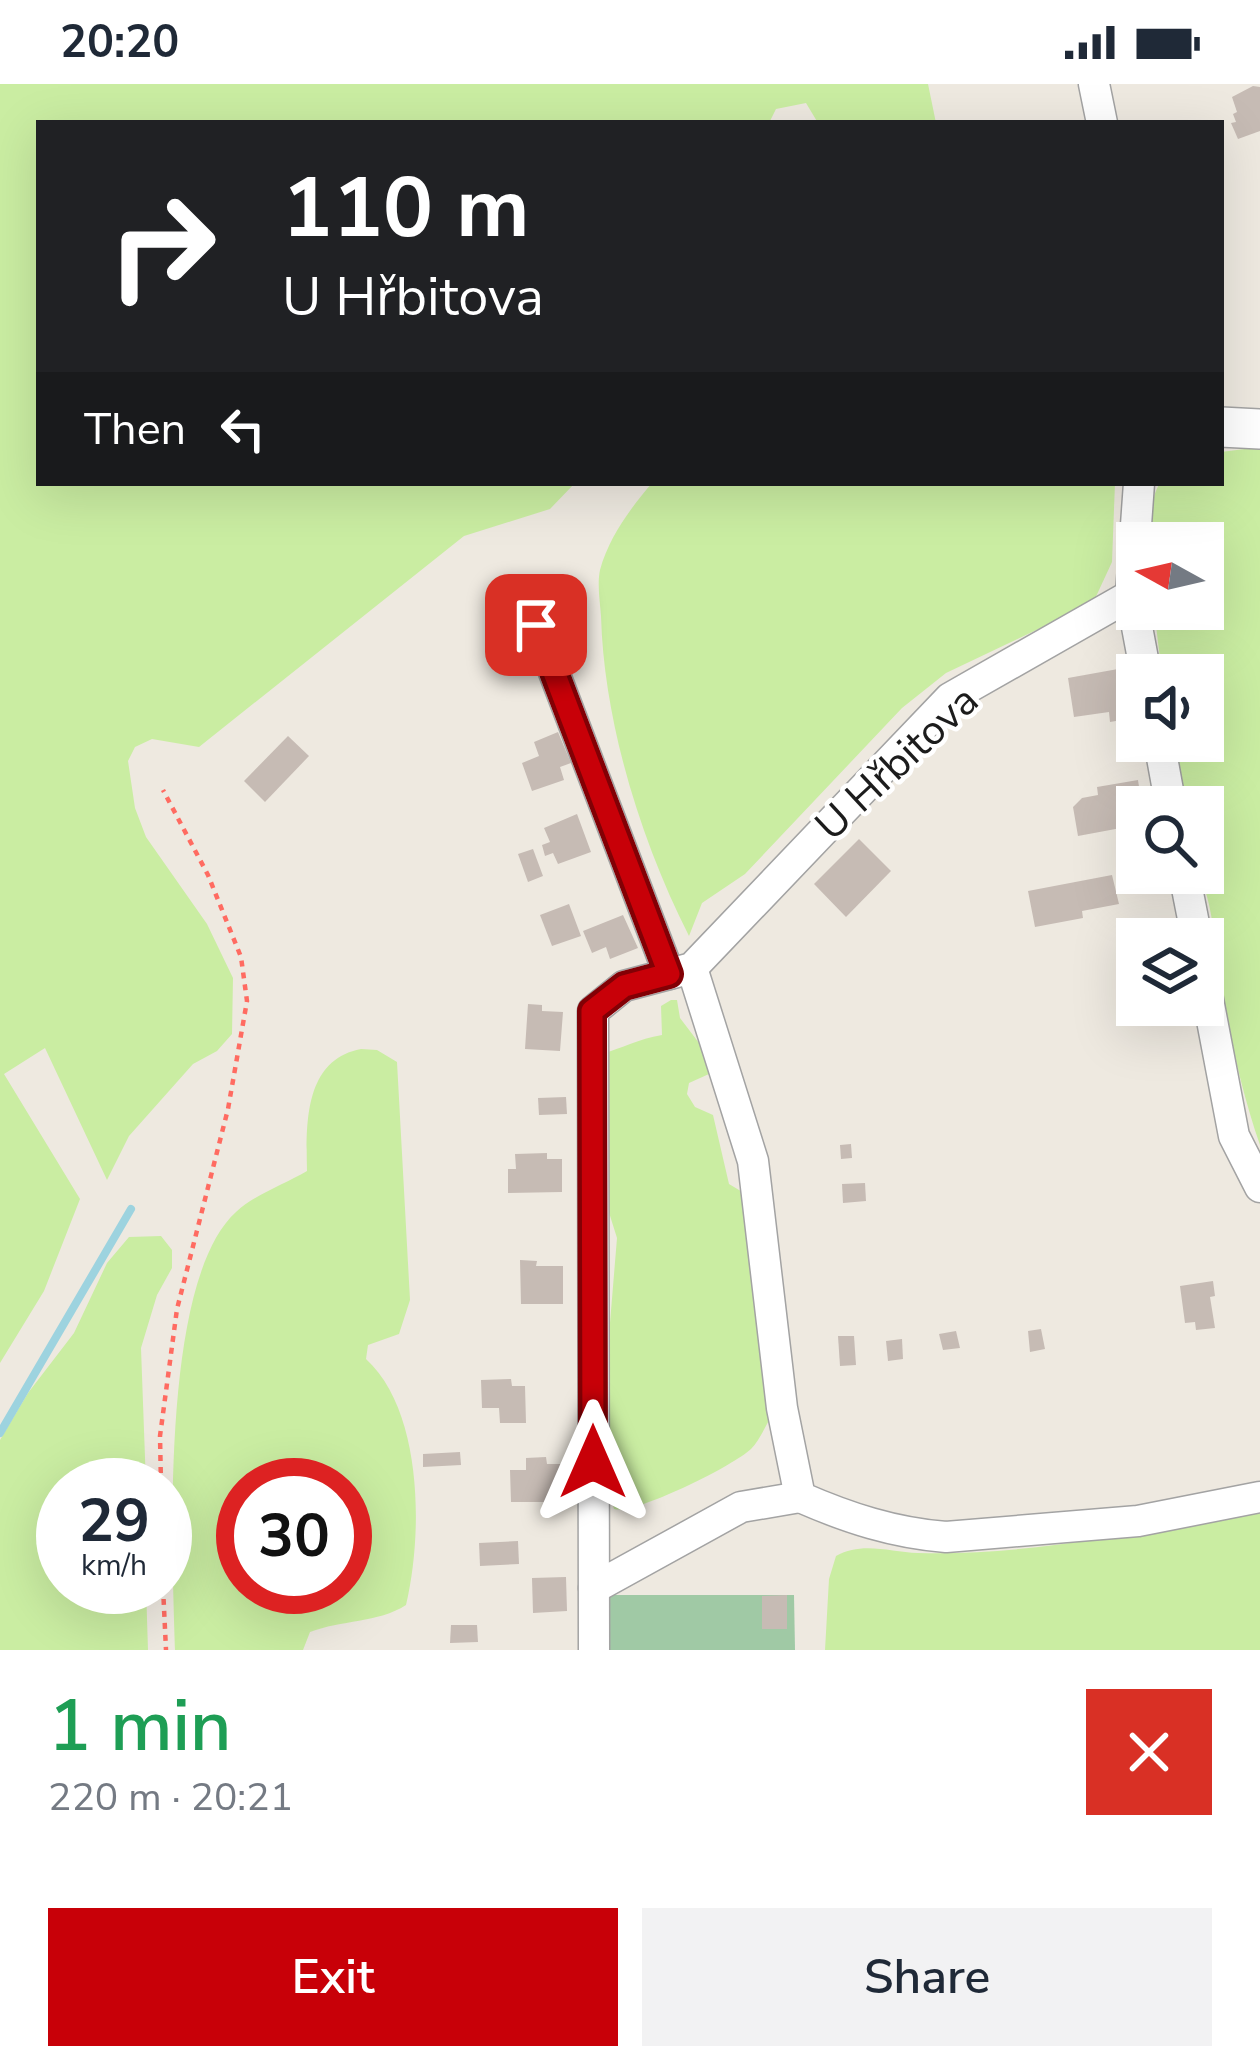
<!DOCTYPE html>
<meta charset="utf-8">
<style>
:root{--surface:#fff;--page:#f2f2f3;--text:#1f2937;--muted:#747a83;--accent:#c80008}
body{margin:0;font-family:"Nunito Sans",sans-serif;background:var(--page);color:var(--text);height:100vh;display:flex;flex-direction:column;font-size:45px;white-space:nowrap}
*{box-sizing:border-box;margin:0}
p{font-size:39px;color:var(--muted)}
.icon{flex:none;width:66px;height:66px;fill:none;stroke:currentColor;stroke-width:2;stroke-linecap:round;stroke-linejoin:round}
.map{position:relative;height:1566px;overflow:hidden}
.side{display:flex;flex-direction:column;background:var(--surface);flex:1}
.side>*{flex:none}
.guide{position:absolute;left:36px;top:36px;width:1188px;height:366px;border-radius:0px;box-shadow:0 12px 48px #0002;background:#202124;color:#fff;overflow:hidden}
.needle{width:78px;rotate:278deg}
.fabs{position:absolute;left:1116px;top:438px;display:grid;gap:24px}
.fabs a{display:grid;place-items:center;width:108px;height:108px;border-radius:0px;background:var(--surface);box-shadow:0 12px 48px #0002;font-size:60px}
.speed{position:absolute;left:36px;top:1374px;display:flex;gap:24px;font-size:60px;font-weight:700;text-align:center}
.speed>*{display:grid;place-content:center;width:156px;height:156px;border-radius:50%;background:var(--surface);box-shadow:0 12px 48px #0002;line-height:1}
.speed small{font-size:30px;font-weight:400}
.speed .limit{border:18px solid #d22;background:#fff;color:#111}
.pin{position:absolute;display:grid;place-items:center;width:102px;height:102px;color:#fff;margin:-51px;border-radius:24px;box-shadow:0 6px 18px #0006}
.me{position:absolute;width:132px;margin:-66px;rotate:0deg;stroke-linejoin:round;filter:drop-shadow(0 0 9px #0008)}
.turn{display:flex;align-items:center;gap:42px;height:252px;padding:0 48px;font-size:54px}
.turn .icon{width:156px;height:156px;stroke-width:2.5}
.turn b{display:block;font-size:84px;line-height:102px}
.then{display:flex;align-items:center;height:114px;padding:0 48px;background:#0003;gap:24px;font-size:45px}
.round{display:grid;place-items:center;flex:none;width:126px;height:126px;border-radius:0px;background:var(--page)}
.overview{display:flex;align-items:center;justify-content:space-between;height:204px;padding:0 48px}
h1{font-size:72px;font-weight:600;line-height:90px;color:#1e9e55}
.cta{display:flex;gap:24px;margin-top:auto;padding:24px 48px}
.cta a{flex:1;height:138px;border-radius:0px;background:var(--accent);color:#fff;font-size:48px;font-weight:600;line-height:138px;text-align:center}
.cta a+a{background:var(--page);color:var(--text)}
.status{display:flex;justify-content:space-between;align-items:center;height:84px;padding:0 60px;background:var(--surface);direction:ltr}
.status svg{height:33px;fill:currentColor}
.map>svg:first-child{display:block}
</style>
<div class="status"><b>20:20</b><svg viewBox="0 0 49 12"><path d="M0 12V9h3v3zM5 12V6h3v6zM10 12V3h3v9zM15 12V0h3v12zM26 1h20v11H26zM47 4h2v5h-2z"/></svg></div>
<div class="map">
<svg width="1260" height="1566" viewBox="0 0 1260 1566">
<rect width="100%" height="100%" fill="#eee9e0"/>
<g fill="#caeda2" fill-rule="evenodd">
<path d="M 0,0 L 928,0 L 936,39 L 818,39 L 806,19 L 776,25 L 769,39 L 39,39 L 39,399 L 575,399 L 550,425 L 464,452 L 199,663 L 152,655 L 135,663 L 128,677 L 135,724 L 146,753 L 207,840 L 233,894 L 232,950 L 217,967 L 193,980 L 129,1052 L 107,1096 L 45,964 L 4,990 L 80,1115 L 44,1207 L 0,1279 Z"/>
<path d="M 1260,363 L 1260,1061 C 1241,1006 1228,946 1219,889 C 1214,854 1213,822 1199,789 L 1203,789 L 1203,723 L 1185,723 L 1173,657 L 1203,657 L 1203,591 L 1162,591 L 1154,525 L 1203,525 L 1203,459 L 1152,459 C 1152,439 1149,416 1160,399 L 1221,399 L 1221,368 Z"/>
<path d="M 652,399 L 1115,399 L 1112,478 L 1093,519 L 946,589 L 902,624 L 745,790 L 702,819 L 689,852 C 641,757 604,639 601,532 C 600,518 597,500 600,486 C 609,453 630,425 652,399 Z"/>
<path d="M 671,916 L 677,916 L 680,934 L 699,959 L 709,990 L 689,999 L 687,1010 L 695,1023 L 713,1031 L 729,1100 L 744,1109 L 771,1333 C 765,1343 759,1357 751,1365 C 733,1382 635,1431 614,1425 L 612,1418 L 607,1337 L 608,1263 L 617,1154 L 606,1119 L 601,970 C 623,964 638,955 662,951 L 661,922 Z"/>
<path d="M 361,965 L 377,966 L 397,978 L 410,1216 L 399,1250 L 368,1261 L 366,1275 C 423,1327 423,1450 406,1521 C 378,1539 341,1536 310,1548 L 303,1566 L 175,1566 C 172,1467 160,1197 236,1128 C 254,1111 285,1100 307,1087 C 306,1040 304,976 361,965 ZM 345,1401 L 345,1503 L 243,1503 L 243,1401 Z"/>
<path d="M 161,1152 L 172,1166 L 172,1184 L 157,1211 L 141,1264 L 146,1401 L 63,1401 L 63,1503 L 146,1503 L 148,1566 L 0,1566 L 0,1356 L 28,1309 L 74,1249 L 107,1179 L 129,1153 Z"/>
<path d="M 1260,1422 L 1260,1566 L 825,1566 L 829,1495 L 836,1472 C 862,1457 890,1468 918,1469 C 1030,1472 1152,1447 1260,1422 Z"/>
</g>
<path fill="#a0c9a5" d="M 605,1511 L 794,1511 L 795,1566 L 607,1566 Z"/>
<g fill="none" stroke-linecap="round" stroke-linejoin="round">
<path stroke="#9dd3df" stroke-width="8" d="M 0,1349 L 131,1125"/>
</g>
<g fill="#c6bbb4">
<path d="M 1253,2 L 1260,3 L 1260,47 L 1238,55 L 1231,39 L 1236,38 L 1233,30 L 1237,28 L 1232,13 Z"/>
<path d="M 1118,585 L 1127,635 L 1110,638 L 1109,628 L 1074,633 L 1068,594 Z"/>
<path d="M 558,648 L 571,679 L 560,683 L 564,696 L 532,707 L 522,679 L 539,672 L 534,658 Z"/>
<path d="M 288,652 L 309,672 L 265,718 L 244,697 Z"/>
<path d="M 1138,696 L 1142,723 L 1137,723 L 1137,741 L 1078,752 L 1073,723 L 1082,714 L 1098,711 L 1097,703 Z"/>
<path d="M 577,730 L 591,768 L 558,780 L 553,769 L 545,772 L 542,761 L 550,758 L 544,744 Z"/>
<path d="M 859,755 L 891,787 L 846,833 L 814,800 Z"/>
<path d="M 533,765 L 543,792 L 528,798 L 518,770 Z"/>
<path d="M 1112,791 L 1119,820 L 1082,827 L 1083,834 L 1035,843 L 1028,807 Z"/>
<path d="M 569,820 L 581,852 L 552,862 L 540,831 Z"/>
<path d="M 623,831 L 638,864 L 610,875 L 606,863 L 592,869 L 583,847 Z"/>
<path d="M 528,920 L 542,921 L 542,927 L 563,928 L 560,967 L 525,965 Z"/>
<path d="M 566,1013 L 567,1030 L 539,1031 L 538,1014 Z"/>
<path d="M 851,1060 L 852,1074 L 841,1075 L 840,1061 Z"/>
<path d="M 547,1069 L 547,1075 L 562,1075 L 562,1108 L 508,1109 L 508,1085 L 516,1085 L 515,1070 Z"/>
<path d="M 865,1099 L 866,1117 L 843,1119 L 842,1100 Z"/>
<path d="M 520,1176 L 537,1177 L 536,1182 L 563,1182 L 563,1220 L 521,1220 Z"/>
<path d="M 1213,1197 L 1215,1212 L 1210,1213 L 1215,1244 L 1196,1246 L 1195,1238 L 1185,1239 L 1180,1202 Z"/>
<path d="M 1041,1245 L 1045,1265 L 1030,1268 L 1028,1247 Z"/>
<path d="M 956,1247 L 960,1264 L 943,1266 L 939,1250 Z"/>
<path d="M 838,1252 L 854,1252 L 856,1281 L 840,1282 Z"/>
<path d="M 902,1255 L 903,1275 L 888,1277 L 886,1257 Z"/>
<path d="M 511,1295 L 512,1302 L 525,1302 L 526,1339 L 500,1339 L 499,1324 L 482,1324 L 481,1296 Z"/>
<path d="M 460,1368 L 461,1381 L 423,1383 L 423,1370 Z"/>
<path d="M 546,1373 L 547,1380 L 564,1380 L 565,1418 L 511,1418 L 510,1386 L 526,1386 L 526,1374 Z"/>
<path d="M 518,1457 L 519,1480 L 480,1482 L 479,1459 Z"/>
<path d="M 566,1493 L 567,1527 L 533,1529 L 532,1494 Z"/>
<path d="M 787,1511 L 787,1545 L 762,1545 L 762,1512 Z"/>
<path d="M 451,1541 L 477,1541 L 478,1558 L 450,1559 Z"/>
</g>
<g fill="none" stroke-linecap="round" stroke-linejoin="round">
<defs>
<g id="minor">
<path d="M 1094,0 L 1102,39"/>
<path d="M 1139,399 L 1131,511 L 1146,591"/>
<path d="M 510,520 L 527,527 L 536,541 L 669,890"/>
<path d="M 1159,657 L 1171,723"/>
<path d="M 1184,789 L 1197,855"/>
<path d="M 692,884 L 753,1077 L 782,1324 L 800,1413 C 848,1434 894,1449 946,1453 L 1138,1437 L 1260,1413"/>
<path d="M 1203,889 L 1234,1052 L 1260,1103"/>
<path d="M 594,1504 L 741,1423 L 800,1413"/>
<path d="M 594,1566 L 593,927 L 624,902 L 692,884 L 950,614 L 1131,511"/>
</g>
<path id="tertiary" d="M 1221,343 L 1260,345"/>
</defs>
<use href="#minor" stroke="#a3a3a3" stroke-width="33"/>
<use href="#tertiary" stroke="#a3a3a3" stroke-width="42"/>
<g stroke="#ff6b61" stroke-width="4.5" stroke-dasharray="6 6" stroke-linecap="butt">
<path d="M 161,1401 L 160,1352 L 177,1225 L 228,1025 L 247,917 L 241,873 L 208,791 L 163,706"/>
<path d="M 163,1503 L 166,1566"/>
</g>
<use href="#minor" stroke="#fff" stroke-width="30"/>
<use href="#tertiary" stroke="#fff" stroke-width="39"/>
</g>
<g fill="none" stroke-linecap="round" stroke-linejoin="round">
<defs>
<path id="route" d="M 536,541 L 669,890 L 624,902 L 592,927 L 593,1378"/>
</defs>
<use href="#route" stroke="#820005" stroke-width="30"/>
<use href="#route" stroke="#c80008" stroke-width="21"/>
</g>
<g text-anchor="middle" stroke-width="9" stroke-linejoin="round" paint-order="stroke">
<g font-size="42" fill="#1c1c1c" stroke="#fff">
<text transform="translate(896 678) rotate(-43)" y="15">U Hřbitova</text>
</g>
</g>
</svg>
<div class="fabs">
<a><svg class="needle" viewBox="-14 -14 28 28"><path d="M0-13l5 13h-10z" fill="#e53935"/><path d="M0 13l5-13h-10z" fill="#747a83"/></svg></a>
<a><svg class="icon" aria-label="sound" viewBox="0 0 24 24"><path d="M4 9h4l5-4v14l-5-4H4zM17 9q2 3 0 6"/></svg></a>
<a><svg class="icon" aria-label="search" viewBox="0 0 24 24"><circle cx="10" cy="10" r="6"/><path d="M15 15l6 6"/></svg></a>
<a><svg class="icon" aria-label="layers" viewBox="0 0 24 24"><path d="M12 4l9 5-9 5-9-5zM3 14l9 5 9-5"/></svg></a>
</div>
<div class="speed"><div>29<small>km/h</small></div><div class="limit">30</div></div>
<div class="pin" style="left:536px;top:541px;background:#d93025"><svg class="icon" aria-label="arrive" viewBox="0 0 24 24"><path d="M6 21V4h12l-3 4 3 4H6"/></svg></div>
<svg class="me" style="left:593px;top:1378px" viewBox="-20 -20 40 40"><path d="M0-17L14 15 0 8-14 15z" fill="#c80008" stroke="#fff" stroke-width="4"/></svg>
<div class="guide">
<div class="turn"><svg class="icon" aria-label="right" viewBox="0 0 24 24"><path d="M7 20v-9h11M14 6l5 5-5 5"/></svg><div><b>110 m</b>U Hřbitova</div></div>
<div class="then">Then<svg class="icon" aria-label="left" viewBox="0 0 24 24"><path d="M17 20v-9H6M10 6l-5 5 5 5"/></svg></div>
</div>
</div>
<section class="side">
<div class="overview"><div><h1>1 min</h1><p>220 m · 20:21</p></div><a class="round" style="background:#d93025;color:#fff"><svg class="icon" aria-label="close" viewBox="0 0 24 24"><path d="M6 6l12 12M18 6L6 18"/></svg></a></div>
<div class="cta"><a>Exit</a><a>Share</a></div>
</section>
